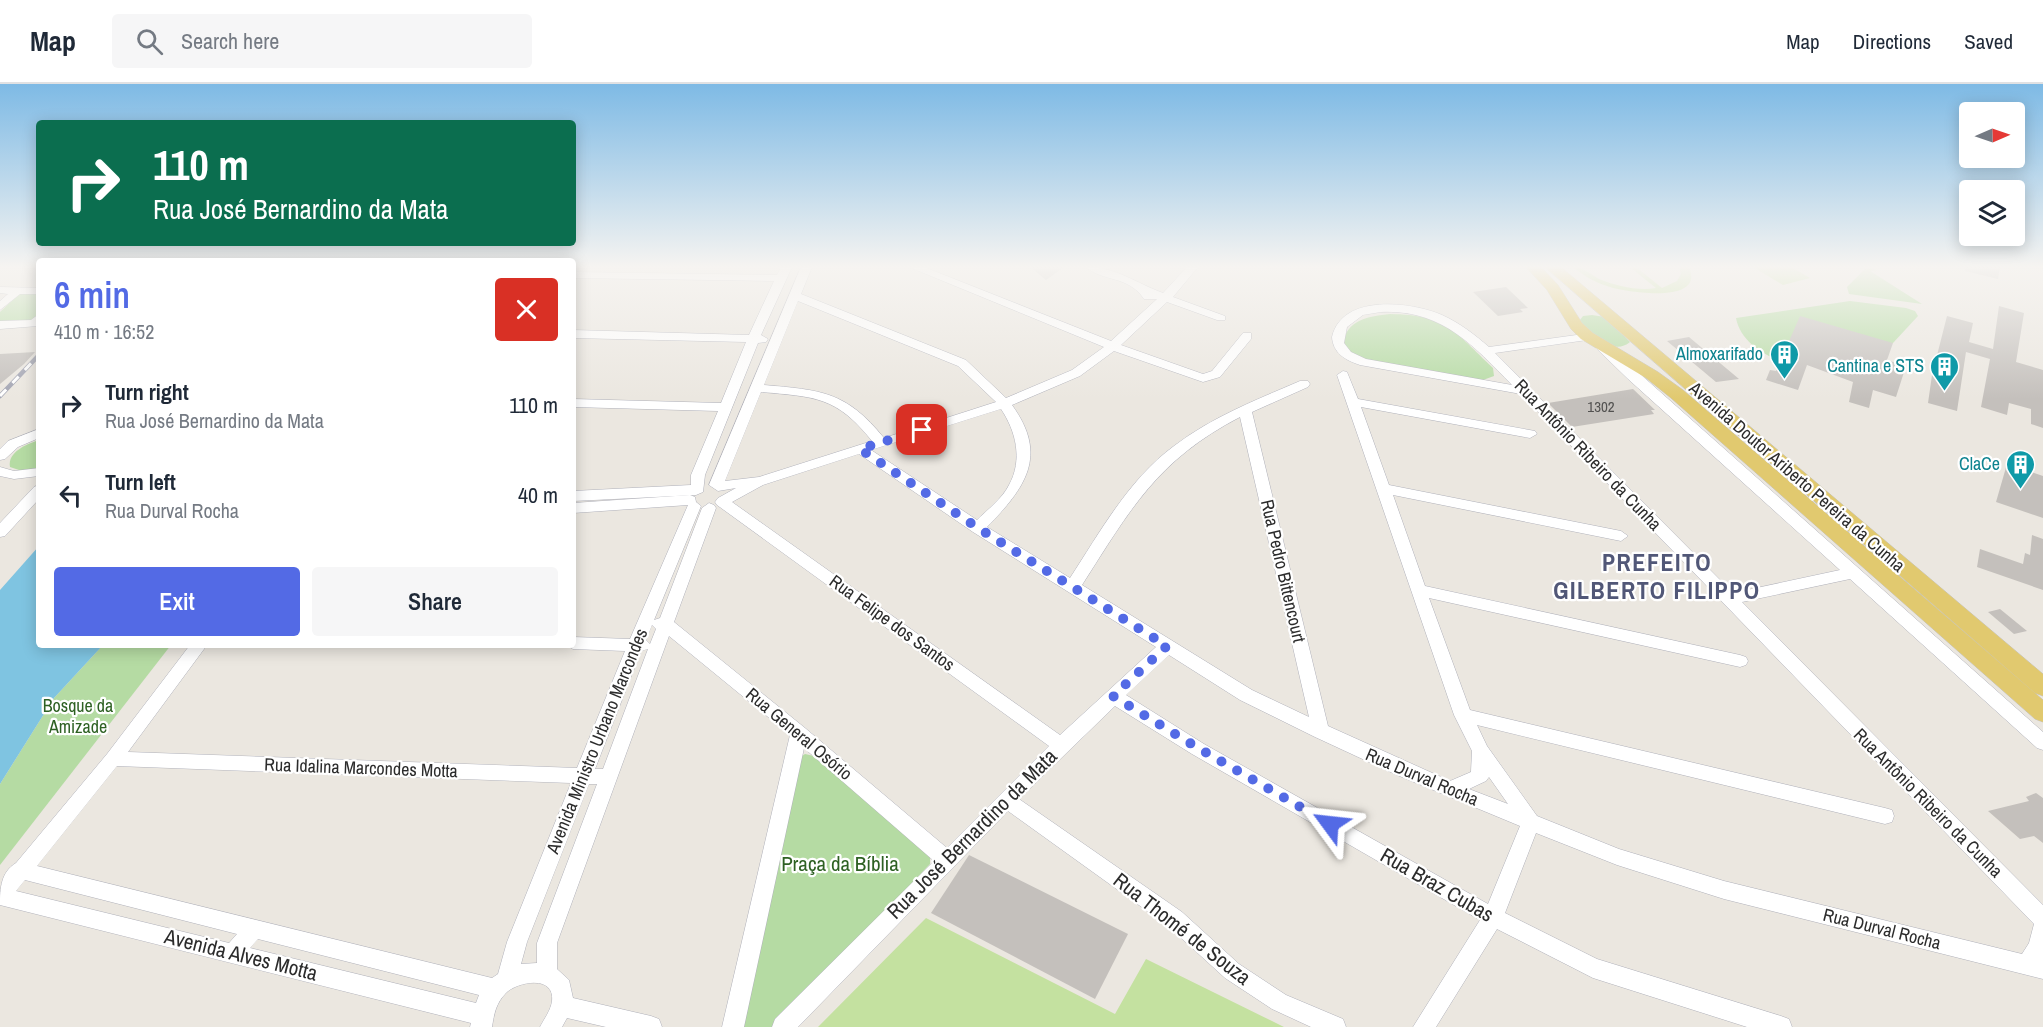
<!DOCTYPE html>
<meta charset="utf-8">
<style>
:root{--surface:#fff;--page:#f6f6f7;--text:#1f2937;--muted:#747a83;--line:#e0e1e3;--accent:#536ae5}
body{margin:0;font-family:"Archivo Narrow",sans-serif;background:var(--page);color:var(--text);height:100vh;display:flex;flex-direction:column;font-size:22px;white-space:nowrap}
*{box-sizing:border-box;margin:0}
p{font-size:20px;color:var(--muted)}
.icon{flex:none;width:33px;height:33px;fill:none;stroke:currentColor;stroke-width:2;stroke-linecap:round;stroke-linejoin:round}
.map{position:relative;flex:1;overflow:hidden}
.panel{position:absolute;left:36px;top:174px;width:540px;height:390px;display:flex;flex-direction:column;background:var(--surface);border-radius:6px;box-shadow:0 3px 15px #0003}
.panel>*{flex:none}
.banner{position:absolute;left:36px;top:36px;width:540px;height:126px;border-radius:6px;box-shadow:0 3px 15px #0003;background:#0b6e4f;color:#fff;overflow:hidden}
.needle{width:39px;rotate:88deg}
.tools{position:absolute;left:1959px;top:18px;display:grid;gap:12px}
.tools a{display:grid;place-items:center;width:66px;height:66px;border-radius:6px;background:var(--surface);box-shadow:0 3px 15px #0003;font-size:30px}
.pin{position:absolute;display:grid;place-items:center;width:51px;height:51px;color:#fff;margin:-26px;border-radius:12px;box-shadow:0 3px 9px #0006}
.me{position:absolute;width:66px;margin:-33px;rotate:300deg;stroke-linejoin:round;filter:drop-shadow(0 0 4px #0008)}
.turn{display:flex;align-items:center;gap:21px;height:126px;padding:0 18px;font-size:27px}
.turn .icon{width:78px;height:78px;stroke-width:2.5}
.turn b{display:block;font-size:42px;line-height:51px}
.round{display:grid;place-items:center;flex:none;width:63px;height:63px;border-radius:6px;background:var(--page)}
.overview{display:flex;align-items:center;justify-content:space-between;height:102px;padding:0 18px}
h1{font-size:36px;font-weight:600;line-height:45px;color:var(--accent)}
.button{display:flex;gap:12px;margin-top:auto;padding:12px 18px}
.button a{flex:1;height:69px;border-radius:6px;background:var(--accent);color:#fff;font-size:24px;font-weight:600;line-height:69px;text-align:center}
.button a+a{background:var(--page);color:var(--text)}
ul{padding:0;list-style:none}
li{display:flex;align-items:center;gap:18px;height:90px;padding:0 18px}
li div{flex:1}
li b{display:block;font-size:22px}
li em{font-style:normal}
header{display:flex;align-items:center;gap:36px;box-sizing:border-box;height:84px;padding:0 30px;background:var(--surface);border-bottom:2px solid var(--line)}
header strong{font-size:28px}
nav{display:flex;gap:33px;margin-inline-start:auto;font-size:21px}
.search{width:420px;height:54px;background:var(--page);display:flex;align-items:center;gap:15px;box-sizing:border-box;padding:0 21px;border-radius:6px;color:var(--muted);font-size:22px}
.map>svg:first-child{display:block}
</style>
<header>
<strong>Map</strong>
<div class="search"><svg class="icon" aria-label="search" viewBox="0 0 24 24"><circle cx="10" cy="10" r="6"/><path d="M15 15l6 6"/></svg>Search here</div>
<nav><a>Map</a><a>Directions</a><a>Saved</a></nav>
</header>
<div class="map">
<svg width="2043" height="943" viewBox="0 0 2043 943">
<rect width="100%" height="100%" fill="#ebe7e0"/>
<g fill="#b5dba3">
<path d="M 1866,184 L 1877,186 L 1870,187 L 1922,220 L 1849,210 L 1847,203 Z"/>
<path d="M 19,210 L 39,210 L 39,230 L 31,237 L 0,238 L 0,228 Z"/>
<path d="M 1850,217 L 1906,224 L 1915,227 L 1918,232 L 1893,259 L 1781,277 C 1761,270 1740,256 1736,234 Z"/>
<path d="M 1390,230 C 1447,231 1454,247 1493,284 L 1494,292 L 1483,296 L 1363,275 L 1350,270 L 1343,260 C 1346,236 1369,232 1390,230 Z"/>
<path d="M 1592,231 L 1605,233 L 1630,258 C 1613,272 1595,251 1582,241 L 1580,236 L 1583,232 Z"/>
<path d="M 39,356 L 39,385 L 22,387 L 10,383 C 7,368 27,360 39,356 Z"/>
<path d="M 103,561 L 171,561 L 0,781 L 0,700 L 54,614 Z"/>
<path d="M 805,670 L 814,672 L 930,770 L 930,780 L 775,943 L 741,943 L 796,676 Z"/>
</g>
<g fill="#c4e1a0">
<path d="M 1573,183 C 1583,183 1590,190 1599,195 C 1616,202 1638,207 1656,204 L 1631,184 L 1636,183 L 1662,204 L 1677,197 L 1681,190 L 1679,183 L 1689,183 C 1706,221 1626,208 1610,203 C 1596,199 1584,192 1573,183 Z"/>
<path d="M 1753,183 L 1791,183 L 1810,194 L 1783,201 Z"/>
<path d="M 926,834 L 1115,930 L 1146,875 L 1284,943 L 818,943 Z"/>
</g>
<path fill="#7fc4e1" d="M 39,462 L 39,561 L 103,561 L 54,614 L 0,700 L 0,506 Z"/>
<g fill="#c4c0bc">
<path d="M 1030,183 L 1064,183 L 1046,196 Z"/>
<path d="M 1965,183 L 2000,183 L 1998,195 L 1965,187 Z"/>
<path d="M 1506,203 L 1528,224 L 1520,225 L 1523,228 L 1498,232 L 1473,208 Z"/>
<path d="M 1999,222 L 2024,229 L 2016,278 L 2043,286 L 2043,344 L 2031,340 L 2031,325 L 2009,319 L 2007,331 L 1981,323 L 1990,275 L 1966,268 L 1957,327 L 1928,319 L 1932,291 L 1947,232 L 1973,239 L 1969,258 L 1993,265 Z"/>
<path d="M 1800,232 L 1893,259 L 1887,276 L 1906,282 L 1896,313 L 1873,306 L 1869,324 L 1849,318 L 1853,298 L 1807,281 L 1798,306 L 1766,296 L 1770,286 L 1776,287 Z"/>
<path d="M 1689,253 L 1739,295 L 1716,298 L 1667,257 Z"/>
<path d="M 35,268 L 24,280 L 0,300 L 0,270 Z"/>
<path d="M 1633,305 L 1655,326 L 1651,326 L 1654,330 L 1572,343 L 1548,319 Z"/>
<path d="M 2007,380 L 2043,392 L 2043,434 L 1996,418 Z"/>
<path d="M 2032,451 L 2043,455 L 2043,506 L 1977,483 L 1980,465 L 2023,480 L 2025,469 L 2030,471 Z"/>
<path d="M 2000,525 L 2027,547 L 2014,550 L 1988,528 Z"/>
<path d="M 2036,709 L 2043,714 L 2043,759 L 2034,752 L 2020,755 L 1988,727 L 2029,717 L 2026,713 Z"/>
<path d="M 969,771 L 1128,850 L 1095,915 L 931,829 Z"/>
</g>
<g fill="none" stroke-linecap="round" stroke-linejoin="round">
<defs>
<g id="minor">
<path d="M 781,183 L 792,183 L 761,251 L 768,255 L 766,258 L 758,259 L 705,391 L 703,408 L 696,411 L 573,417 L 573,407 L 691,401 L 691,391 L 718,327 L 573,323 L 573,315 L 721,319 L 746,258 L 573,254 L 573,246 L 749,251 L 774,197 L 573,194 L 573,188 L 777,191 Z"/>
<path d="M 801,183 L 812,183 L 801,210 L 966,276 L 1006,314 L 1072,286 L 1104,263 L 909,183 L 924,183 L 1111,257 L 1157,215 L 1144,215 C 1128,191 1103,198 1086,183 C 1116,183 1136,199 1163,209 L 1187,183 L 1198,183 L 1173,213 L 1225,232 L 1225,236 L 1217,236 L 1167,218 L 1121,261 L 1203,290 L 1212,287 L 1243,249 L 1251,249 L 1251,255 L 1220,293 L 1203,298 L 1114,267 L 1080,292 L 1012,321 C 1049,372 1025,404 987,443 L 1070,494 C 1100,448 1129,395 1174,362 C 1212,333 1256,316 1300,297 L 1308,297 L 1310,300 L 1308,303 L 1252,328 L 1328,642 L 1450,697 L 1471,688 L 1472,667 L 1454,631 L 1337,291 L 1343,287 L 1347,288 L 1358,315 L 1535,347 L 1537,350 L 1530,354 L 1361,323 L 1389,401 L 1621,447 L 1628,452 L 1621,457 L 1393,411 L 1425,502 L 1740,571 L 1746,573 L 1748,577 L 1746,581 L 1740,583 L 1429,514 L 1470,626 L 1885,724 L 1892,726 L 1894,732 L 1892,738 L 1885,740 L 1477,641 L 1487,662 L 1537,732 L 1619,765 L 1724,797 L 2022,870 L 2029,859 L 2034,840 L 1521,310 L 1360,281 C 1345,276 1333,269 1332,253 C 1342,209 1412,218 1442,231 C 1460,239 1475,251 1489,263 L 1591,249 L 1591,255 L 1587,256 L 1495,269 L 1733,509 L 1840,486 L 1628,295 L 1596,264 L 1596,258 L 1604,258 L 2043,648 L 2043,666 L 2037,664 L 1850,495 L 1742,518 L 2043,821 L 2043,895 L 1724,815 L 1617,781 L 1536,749 L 1505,829 L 1597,875 L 1781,932 L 1789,935 L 1792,943 L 1747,943 L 1593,894 L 1497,845 L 1436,943 L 1413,943 L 1480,836 L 1192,670 L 1115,622 L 1019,715 L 1182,828 L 1239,880 L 1286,911 L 1343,935 L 1346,943 L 1311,943 L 1272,925 L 1225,894 L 1168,842 L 1008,727 L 798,943 L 772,943 L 775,935 L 934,777 L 804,664 L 744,943 L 722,943 L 790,651 L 669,552 L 557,859 L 557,885 L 569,896 L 573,914 L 651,932 L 659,935 L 662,943 L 606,943 L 567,934 L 562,943 L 540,943 C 544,935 551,926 552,917 C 555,891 518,897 506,909 C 496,919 494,930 492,943 L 470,943 L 471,939 L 0,821 C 0,804 1,788 16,779 L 107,670 L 190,561 L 207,561 L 128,668 L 577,684 L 625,567 L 573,565 L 566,561 L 573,561 L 573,553 L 630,555 L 688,421 L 573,429 L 573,419 L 690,411 L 695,413 L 696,418 L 701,422 L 654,536 L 660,534 L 702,424 L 709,419 L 714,421 L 716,424 L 674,538 L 805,644 L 947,764 L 1049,662 L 717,421 L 715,418 L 718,414 L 736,404 L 718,407 L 709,401 ZM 798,217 L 958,282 L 996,318 L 884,354 C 846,307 821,306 764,301 ZM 1381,228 C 1441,225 1473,261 1512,301 L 1366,275 L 1351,268 L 1344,259 L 1347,243 L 1363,231 ZM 761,308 C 815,313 836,312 872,357 L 759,393 L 725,397 ZM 1001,325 C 1016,347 1023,376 1009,401 C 1002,415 987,426 977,436 L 871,366 ZM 1240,333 L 1309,633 L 1252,606 L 1082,501 C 1130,426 1157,376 1240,333 ZM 859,370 L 973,448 L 1156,563 L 1060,651 L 732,418 L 763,401 ZM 652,541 L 656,545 L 650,560 L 646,556 ZM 648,565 L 603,685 L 595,685 L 641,567 ZM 1169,571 L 1240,616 L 1315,653 L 1397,691 L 1520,742 L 1488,820 L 1204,660 L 1126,611 ZM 117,682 L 571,699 L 507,858 L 498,890 L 492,894 L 37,782 ZM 1489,693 L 1508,720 L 1469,705 L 1486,697 ZM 589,700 L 597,700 L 537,859 L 537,879 L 521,880 L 527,858 ZM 25,796 L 237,850 L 229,859 L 16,807 ZM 258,855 L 479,911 L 476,919 L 250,864 Z"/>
<path d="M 0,203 L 39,204 L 39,210 L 20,210 L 0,226 L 0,217 L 8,210 L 0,209 Z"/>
<path d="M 39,230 L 38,242 L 0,245 L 0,237 L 31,236 Z"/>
<path d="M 39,345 L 39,354 L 18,363 L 5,375 L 0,376 L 0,365 L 8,357 Z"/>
<path d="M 0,383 L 14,387 L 39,384 L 39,392 L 14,395 L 0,392 Z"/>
<path d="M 39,401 L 39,415 L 5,452 L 0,453 L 0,439 L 34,403 Z"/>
</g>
<g id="major">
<path d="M 1526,183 L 1541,183 L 1558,201 L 1582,239 L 1593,249 L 1658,288 L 1683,306 L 2043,616 L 2043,638 L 2035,635 L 1671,314 L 1646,294 L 1581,255 L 1571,245 L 1547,206 Z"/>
<path d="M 1545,183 L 1561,183 L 2043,590 L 2043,612 L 2035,609 Z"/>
</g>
</defs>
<use href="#minor" stroke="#b0b1ba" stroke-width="1"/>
<use href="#major" stroke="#c4c4c4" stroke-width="1"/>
<use href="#minor" fill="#fff" fill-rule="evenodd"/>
<use href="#major" fill="#e1c96f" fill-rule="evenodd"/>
<defs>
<path id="rail" d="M 0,312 L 39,271"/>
</defs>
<use href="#rail" stroke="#a3a5b3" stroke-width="4.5"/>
<use href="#rail" stroke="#fff" stroke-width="3" stroke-dasharray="9" stroke-linecap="butt"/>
</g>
<linearGradient id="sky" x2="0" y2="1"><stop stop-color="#7ebae5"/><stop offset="0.58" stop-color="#f6f4f1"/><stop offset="1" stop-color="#f6f4f1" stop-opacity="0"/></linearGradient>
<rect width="2043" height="315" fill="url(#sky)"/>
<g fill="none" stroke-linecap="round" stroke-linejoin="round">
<path stroke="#536ae5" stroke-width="10" stroke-dasharray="0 18" d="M 922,346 L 860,365 L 978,444 L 1167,562 L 1113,612 L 1198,664 L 1330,740"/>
</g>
<defs>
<symbol id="building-pin" viewBox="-11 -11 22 30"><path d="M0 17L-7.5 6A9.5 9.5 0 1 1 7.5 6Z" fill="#0f9aa8" stroke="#fff"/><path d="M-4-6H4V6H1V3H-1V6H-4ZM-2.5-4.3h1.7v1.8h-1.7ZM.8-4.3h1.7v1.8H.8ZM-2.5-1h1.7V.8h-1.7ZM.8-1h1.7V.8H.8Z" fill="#fff"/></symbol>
</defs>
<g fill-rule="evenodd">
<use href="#building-pin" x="1768" y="254" width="33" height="45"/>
<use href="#building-pin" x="1928" y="266" width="33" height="45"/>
<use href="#building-pin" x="2004" y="364" width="33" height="45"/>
</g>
<g text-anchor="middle" stroke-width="4.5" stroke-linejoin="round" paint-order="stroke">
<g font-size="15" fill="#525150">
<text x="1601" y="328">1302</text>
</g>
<g font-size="18" fill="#0d838f" stroke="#fff" text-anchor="end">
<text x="1763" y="276">Almoxarifado</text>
<text x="1924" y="288">Cantina e STS</text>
<text x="2000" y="386">ClaCe</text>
</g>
<g font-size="18" fill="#2c2c2c" stroke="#fff">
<text transform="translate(1588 371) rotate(46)" y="6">Rua Antônio Ribeiro da Cunha</text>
<text transform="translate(1797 393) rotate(41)" y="6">Avenida Doutor Ariberto Pereira da Cunha</text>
<text transform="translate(1283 487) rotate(77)" y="6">Rua Pedro Bittencourt</text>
<text transform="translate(892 539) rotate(36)" y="6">Rua Felipe dos Santos</text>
<text transform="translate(799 650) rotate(40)" y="6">Rua General Osório</text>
<text transform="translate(597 657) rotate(-68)" y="6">Avenida Ministro Urbano Marcondes</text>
<text transform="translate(361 684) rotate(2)" y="6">Rua Idalina Marcondes Motta</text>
<text transform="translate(1422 693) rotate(23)" y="6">Rua Durval Rocha</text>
<text transform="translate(1928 719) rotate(45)" y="6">Rua Antônio Ribeiro da Cunha</text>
<text transform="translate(1882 845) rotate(14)" y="6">Rua Durval Rocha</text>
</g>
<g font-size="18" fill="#2e6123" stroke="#fff">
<text x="78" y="628">Bosque da<tspan x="78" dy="21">Amizade</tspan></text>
</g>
<g font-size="21" fill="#2c2c2c" stroke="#fff">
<text transform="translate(972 750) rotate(-45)" y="7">Rua José Bernardino da Mata</text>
<text transform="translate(1437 801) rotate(30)" y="7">Rua Braz Cubas</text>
<text transform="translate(1182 845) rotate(38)" y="7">Rua Thomé de Souza</text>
<text transform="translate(241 871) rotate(14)" y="7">Avenida Alves Motta</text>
</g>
<g font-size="21" fill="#2e6123" stroke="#fff">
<text x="840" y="787">Praça da Bíblia</text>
</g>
<g font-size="24" font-weight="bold" letter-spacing="1.5" fill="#515777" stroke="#fff">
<text x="1657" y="487">PREFEITO<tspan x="1657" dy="28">GILBERTO FILIPPO</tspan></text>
</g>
</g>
</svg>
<div class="tools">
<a><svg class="needle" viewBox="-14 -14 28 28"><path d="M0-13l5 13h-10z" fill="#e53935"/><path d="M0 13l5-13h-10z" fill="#747a83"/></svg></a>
<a><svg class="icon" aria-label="layers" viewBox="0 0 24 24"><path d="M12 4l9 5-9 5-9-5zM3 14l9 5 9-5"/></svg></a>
</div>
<div class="pin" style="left:922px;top:346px;background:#d93025"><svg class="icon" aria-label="arrive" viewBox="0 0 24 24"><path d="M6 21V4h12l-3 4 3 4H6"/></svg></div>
<svg class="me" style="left:1330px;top:740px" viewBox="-20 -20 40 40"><path d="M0-17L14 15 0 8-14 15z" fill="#536ae5" stroke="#fff" stroke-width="4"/></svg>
<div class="banner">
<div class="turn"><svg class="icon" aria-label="right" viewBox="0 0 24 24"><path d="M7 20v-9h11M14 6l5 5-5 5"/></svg><div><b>110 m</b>Rua José Bernardino da Mata</div></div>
</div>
<section class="panel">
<div class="overview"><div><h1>6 min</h1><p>410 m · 16:52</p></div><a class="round" style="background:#d93025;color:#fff"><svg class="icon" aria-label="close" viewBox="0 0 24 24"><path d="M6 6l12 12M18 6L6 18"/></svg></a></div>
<ul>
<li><svg class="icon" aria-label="right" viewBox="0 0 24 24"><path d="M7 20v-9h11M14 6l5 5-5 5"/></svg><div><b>Turn right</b><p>Rua José Bernardino da Mata</p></div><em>110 m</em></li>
<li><svg class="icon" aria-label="left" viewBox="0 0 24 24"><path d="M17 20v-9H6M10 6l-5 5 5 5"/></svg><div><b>Turn left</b><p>Rua Durval Rocha</p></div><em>40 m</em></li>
</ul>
<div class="button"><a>Exit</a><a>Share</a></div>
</section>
</div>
